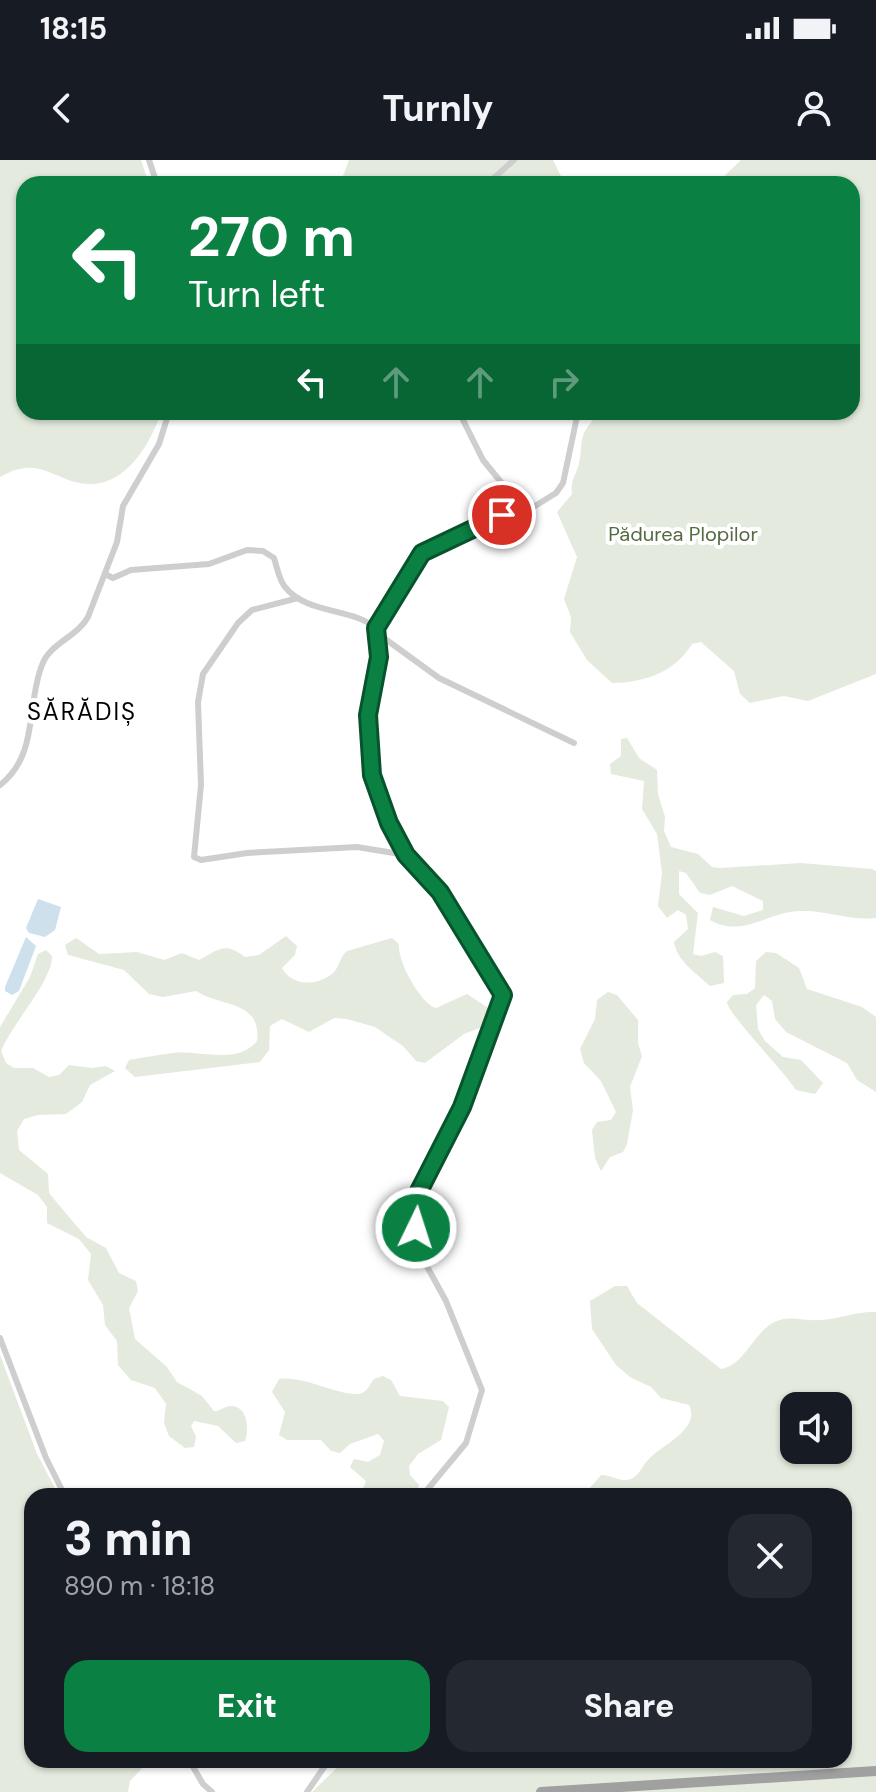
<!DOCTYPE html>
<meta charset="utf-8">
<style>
:root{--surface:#171b24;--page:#242831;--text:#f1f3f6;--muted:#9ea1a6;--accent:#0b8043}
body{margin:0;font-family:"DM Sans",sans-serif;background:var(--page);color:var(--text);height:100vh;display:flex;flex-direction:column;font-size:30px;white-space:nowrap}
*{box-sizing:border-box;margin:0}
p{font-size:26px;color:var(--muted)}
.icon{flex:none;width:44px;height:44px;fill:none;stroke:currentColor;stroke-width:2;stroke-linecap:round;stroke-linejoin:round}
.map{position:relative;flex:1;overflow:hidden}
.details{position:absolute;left:24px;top:1328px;width:828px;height:280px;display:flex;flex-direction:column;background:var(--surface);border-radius:24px;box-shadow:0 2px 6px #0004}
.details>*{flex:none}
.top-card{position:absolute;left:16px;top:16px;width:844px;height:244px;border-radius:24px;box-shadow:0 2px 6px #0004;background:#0b8043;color:#fff;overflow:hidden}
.fabs{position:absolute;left:780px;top:1232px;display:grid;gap:16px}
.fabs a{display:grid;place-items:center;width:72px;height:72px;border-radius:16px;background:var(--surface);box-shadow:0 2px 6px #0004;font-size:40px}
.pin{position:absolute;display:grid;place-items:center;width:68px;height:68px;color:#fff;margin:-34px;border:4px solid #fff;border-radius:50%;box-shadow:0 2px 8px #0007}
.me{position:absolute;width:88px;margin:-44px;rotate:4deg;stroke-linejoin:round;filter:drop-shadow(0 0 6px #0008)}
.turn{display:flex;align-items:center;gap:28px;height:168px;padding:0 40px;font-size:36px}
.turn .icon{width:104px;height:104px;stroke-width:2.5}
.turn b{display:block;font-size:56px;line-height:68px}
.lanes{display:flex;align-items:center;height:76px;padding:0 40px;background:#0003;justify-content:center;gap:40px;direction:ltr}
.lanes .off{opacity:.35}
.round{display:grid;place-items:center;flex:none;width:84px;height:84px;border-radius:24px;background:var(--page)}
.head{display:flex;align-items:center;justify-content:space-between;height:136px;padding:0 40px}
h1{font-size:48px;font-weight:800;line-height:60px}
.button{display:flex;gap:16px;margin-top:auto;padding:16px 40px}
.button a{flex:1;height:92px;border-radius:24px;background:var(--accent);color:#fff;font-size:32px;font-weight:800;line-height:92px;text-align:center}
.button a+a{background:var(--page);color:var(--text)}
.status{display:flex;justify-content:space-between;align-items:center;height:56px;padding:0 40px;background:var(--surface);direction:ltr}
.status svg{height:22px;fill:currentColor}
header{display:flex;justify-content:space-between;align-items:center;height:104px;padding:0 40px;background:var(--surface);font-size:36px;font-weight:800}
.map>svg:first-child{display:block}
</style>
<div class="status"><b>18:15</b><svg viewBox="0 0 49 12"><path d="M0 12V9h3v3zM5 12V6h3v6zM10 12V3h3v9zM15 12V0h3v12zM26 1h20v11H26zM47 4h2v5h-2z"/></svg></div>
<header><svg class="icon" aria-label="back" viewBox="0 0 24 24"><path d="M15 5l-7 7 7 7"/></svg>Turnly<svg class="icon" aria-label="person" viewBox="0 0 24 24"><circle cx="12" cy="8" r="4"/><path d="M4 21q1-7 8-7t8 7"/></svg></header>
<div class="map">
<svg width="876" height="1632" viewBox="0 0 876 1632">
<rect width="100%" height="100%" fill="#fff"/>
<g fill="#e4eadd" fill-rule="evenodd">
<path d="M 0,0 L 141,0 L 149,24 L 24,24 L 24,252 L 161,252 C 152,281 127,325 90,324 C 53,323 42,293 0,317 Z"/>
<path d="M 349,0 L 553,0 L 565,24 L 340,24 Z"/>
<path d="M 741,0 L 876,0 L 876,514 L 808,541 L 784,536 L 750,543 L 740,534 L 734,511 L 701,482 L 692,484 C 675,512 644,523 612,523 L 587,500 L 570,472 L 571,457 L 564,439 L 577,397 L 557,352 L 572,334 C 570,320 576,316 579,303 C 584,282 577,279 593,260 L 593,252 L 852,252 L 852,24 L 716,24 Z"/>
<path d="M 627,578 L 639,598 L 657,610 L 658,634 L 665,657 L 664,671 L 671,687 L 698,694 L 712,707 L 720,708 L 801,703 L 872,709 L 876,711 L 876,758 C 851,761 826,750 801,751 C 768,751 743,779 710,760 L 713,747 L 744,756 L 763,750 L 763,741 L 732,726 L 710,735 L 700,733 L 686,713 L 679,711 L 679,734 L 698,753 L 693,794 L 701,796 L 715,792 L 723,796 L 724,823 L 710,826 C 696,813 677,801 674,782 L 688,769 L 686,755 L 678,750 L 667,758 L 658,746 L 662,713 L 657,674 L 642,649 L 644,621 L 611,614 L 610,604 L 621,596 L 621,579 Z"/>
<path d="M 286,776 L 297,786 L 295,795 L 282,808 C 292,827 318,826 333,813 C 340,807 339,797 347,791 L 392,778 L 399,784 C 397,801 421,844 436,848 L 467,834 L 490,849 L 493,857 L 487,865 L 464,874 L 425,903 L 416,901 L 403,886 L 375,867 L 347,859 L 334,858 L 309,872 L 282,859 L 270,866 L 269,890 L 260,902 L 135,917 L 125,908 L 129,900 C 144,897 159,895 173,893 C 199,890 238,905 257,881 C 262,840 220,847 196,831 L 163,837 L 149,834 L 124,810 L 68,795 L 65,785 L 76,778 L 99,794 L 137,792 L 164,800 L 182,793 L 199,800 C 219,790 224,781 245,797 L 259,795 Z"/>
<path d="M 46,790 L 52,796 C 52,822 13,862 1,891 L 6,903 L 14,908 L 33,908 L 49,917 L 59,915 L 69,905 L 92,908 L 106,906 L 115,911 L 90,925 L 82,942 L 66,954 L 38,955 L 24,959 L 17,971 L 19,990 L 48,1014 L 49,1033 L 58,1044 L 86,1077 L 106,1088 L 119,1113 L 136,1121 L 138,1131 L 129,1148 L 135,1179 L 167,1207 L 177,1222 L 202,1236 L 214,1251 C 220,1251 227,1245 233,1246 C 248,1248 249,1270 245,1281 L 236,1283 L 218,1266 L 194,1261 L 191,1266 L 196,1277 L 194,1287 L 185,1288 L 169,1276 L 164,1263 L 166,1244 L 155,1228 L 131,1220 L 118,1205 L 117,1181 L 105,1165 L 103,1145 L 88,1120 L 91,1094 L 79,1079 L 47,1063 L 47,1047 L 38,1035 L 0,1013 L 0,867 L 30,817 L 38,794 Z"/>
<path d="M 766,792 L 776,793 L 799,808 L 807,829 L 862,847 L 876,857 L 876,932 L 857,920 L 847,903 L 786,872 L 775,859 L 772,841 L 764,835 L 756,845 L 758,869 L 765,881 L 783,897 L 801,900 L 823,923 L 815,934 L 796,930 C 784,911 728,854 727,842 L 733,835 L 747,834 L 755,828 L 756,801 Z"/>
<path d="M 608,832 L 617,835 L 638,860 L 638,883 L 642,896 L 630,927 L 633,950 L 627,984 L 623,992 L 610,997 L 601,1011 L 595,998 L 592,970 L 597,962 L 611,960 L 616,952 L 601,921 L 584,903 L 580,889 L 595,859 L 597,840 Z"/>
<path d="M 615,1126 L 627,1126 L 637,1143 L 721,1209 C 743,1206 753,1175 771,1164 C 788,1153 803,1162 820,1160 C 840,1159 857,1151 876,1152 L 876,1632 L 312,1632 L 345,1600 L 844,1600 L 844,1336 L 583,1336 L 601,1315 C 611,1315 622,1323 631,1319 C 639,1316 642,1306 648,1300 C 661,1285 701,1270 689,1245 L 661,1238 L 651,1227 L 630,1217 L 616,1205 L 592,1169 L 590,1141 ZM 794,1246 L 838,1246 L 838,1290 L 794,1290 Z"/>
<path d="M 0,1195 L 37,1294 L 59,1336 L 32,1336 L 32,1600 L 150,1600 L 130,1621 L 128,1632 L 0,1632 Z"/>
<path d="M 383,1216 L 391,1220 L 400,1236 L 443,1241 L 449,1247 L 441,1280 L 418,1294 L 409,1306 L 410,1315 L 419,1325 L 416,1336 L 385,1336 L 377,1332 L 360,1336 L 366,1321 L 350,1307 L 354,1299 L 368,1302 L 380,1295 L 384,1281 L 378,1274 L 350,1284 L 340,1293 L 331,1291 L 321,1280 L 287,1280 L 279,1275 L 285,1252 L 272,1232 L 279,1219 C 306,1215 343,1239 362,1233 C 369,1230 370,1223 374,1219 Z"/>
</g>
<g fill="#cde0eb">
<path d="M 38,739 L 61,747 L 55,770 L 45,777 L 29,773 L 26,768 Z"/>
<path d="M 26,777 L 36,786 L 19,831 L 12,835 L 5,831 L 5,827 Z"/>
</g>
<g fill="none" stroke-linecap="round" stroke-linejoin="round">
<g stroke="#cecece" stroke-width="6">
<path d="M 149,0 L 157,24"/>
<path d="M 487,24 L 514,0"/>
<path d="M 459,252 L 483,300 L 522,348"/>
<path d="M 105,414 L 113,418 L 131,410 L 209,404 L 247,390 L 263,391 L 274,398 C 277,407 279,420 285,427 C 308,455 350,447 376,468 L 379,497 L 368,555 L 371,603 L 384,650 L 406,695 L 440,732 L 503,835 L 462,947 L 416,1037 L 416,1068 L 424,1101 L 446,1141 L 482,1230 L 466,1283 L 422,1336"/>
<path d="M 298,438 L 252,450 L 238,463 L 203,514 L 198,542 L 201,625 L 194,697 L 201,700 L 247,693 L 357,687 L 406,695"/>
<path d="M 376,468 L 422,393 L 502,355 L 535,346 L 556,333 L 563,323 L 578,252"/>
<path d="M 377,473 L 439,518 L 574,583"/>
<path d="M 0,625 C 39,595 26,545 42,505 C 50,483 77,477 88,457 L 117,382 L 123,346 L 159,284 L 169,252"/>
<path d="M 0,1178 L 46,1298 L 65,1336"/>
<path d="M 189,1600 L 203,1624 L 212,1632"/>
<path d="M 307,1632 L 329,1600"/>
</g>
<path stroke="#a0a0a0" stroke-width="10" d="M 541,1632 L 876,1611"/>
</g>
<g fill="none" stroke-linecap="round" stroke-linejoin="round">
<defs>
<path id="route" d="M 416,1068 L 416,1037 L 462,947 L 503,835 L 440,732 L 406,695 L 389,663 L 372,615 L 368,555 L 379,497 L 376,468 L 422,393 L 502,355"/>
</defs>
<use href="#route" stroke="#07532c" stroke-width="20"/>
<use href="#route" stroke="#0b8043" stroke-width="14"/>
</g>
<g text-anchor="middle" stroke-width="8" stroke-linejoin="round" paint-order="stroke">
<g font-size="20" fill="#556a40" stroke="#fff">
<text x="683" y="381">Pădurea Plopilor</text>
</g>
<g font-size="24" letter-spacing="2" fill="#000" stroke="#fff">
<text x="82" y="560">SĂRĂDIȘ</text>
</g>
</g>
</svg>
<div class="fabs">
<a><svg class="icon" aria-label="sound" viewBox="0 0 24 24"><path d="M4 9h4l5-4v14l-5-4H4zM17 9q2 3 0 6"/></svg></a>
</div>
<div class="pin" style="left:502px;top:355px;background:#d93025"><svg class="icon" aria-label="arrive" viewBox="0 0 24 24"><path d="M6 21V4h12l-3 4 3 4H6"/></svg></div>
<svg class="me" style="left:416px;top:1068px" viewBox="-20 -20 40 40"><circle r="17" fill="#0b8043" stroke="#fff" stroke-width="3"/><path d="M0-11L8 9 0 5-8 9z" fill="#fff"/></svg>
<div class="top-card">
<div class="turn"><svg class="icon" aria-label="left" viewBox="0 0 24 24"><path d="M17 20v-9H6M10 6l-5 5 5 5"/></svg><div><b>270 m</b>Turn left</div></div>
<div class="lanes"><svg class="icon" aria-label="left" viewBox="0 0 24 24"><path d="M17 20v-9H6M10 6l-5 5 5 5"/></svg><svg class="icon off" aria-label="ahead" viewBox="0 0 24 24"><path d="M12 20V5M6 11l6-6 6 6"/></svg><svg class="icon off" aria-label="ahead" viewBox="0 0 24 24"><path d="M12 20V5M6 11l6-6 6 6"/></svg><svg class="icon off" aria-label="right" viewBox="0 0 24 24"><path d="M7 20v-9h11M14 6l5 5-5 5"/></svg></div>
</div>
<section class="details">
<div class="head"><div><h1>3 min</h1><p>890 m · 18:18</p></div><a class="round"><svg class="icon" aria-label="close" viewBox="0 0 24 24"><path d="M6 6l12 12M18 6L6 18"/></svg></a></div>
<div class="button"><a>Exit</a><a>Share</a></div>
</section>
</div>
